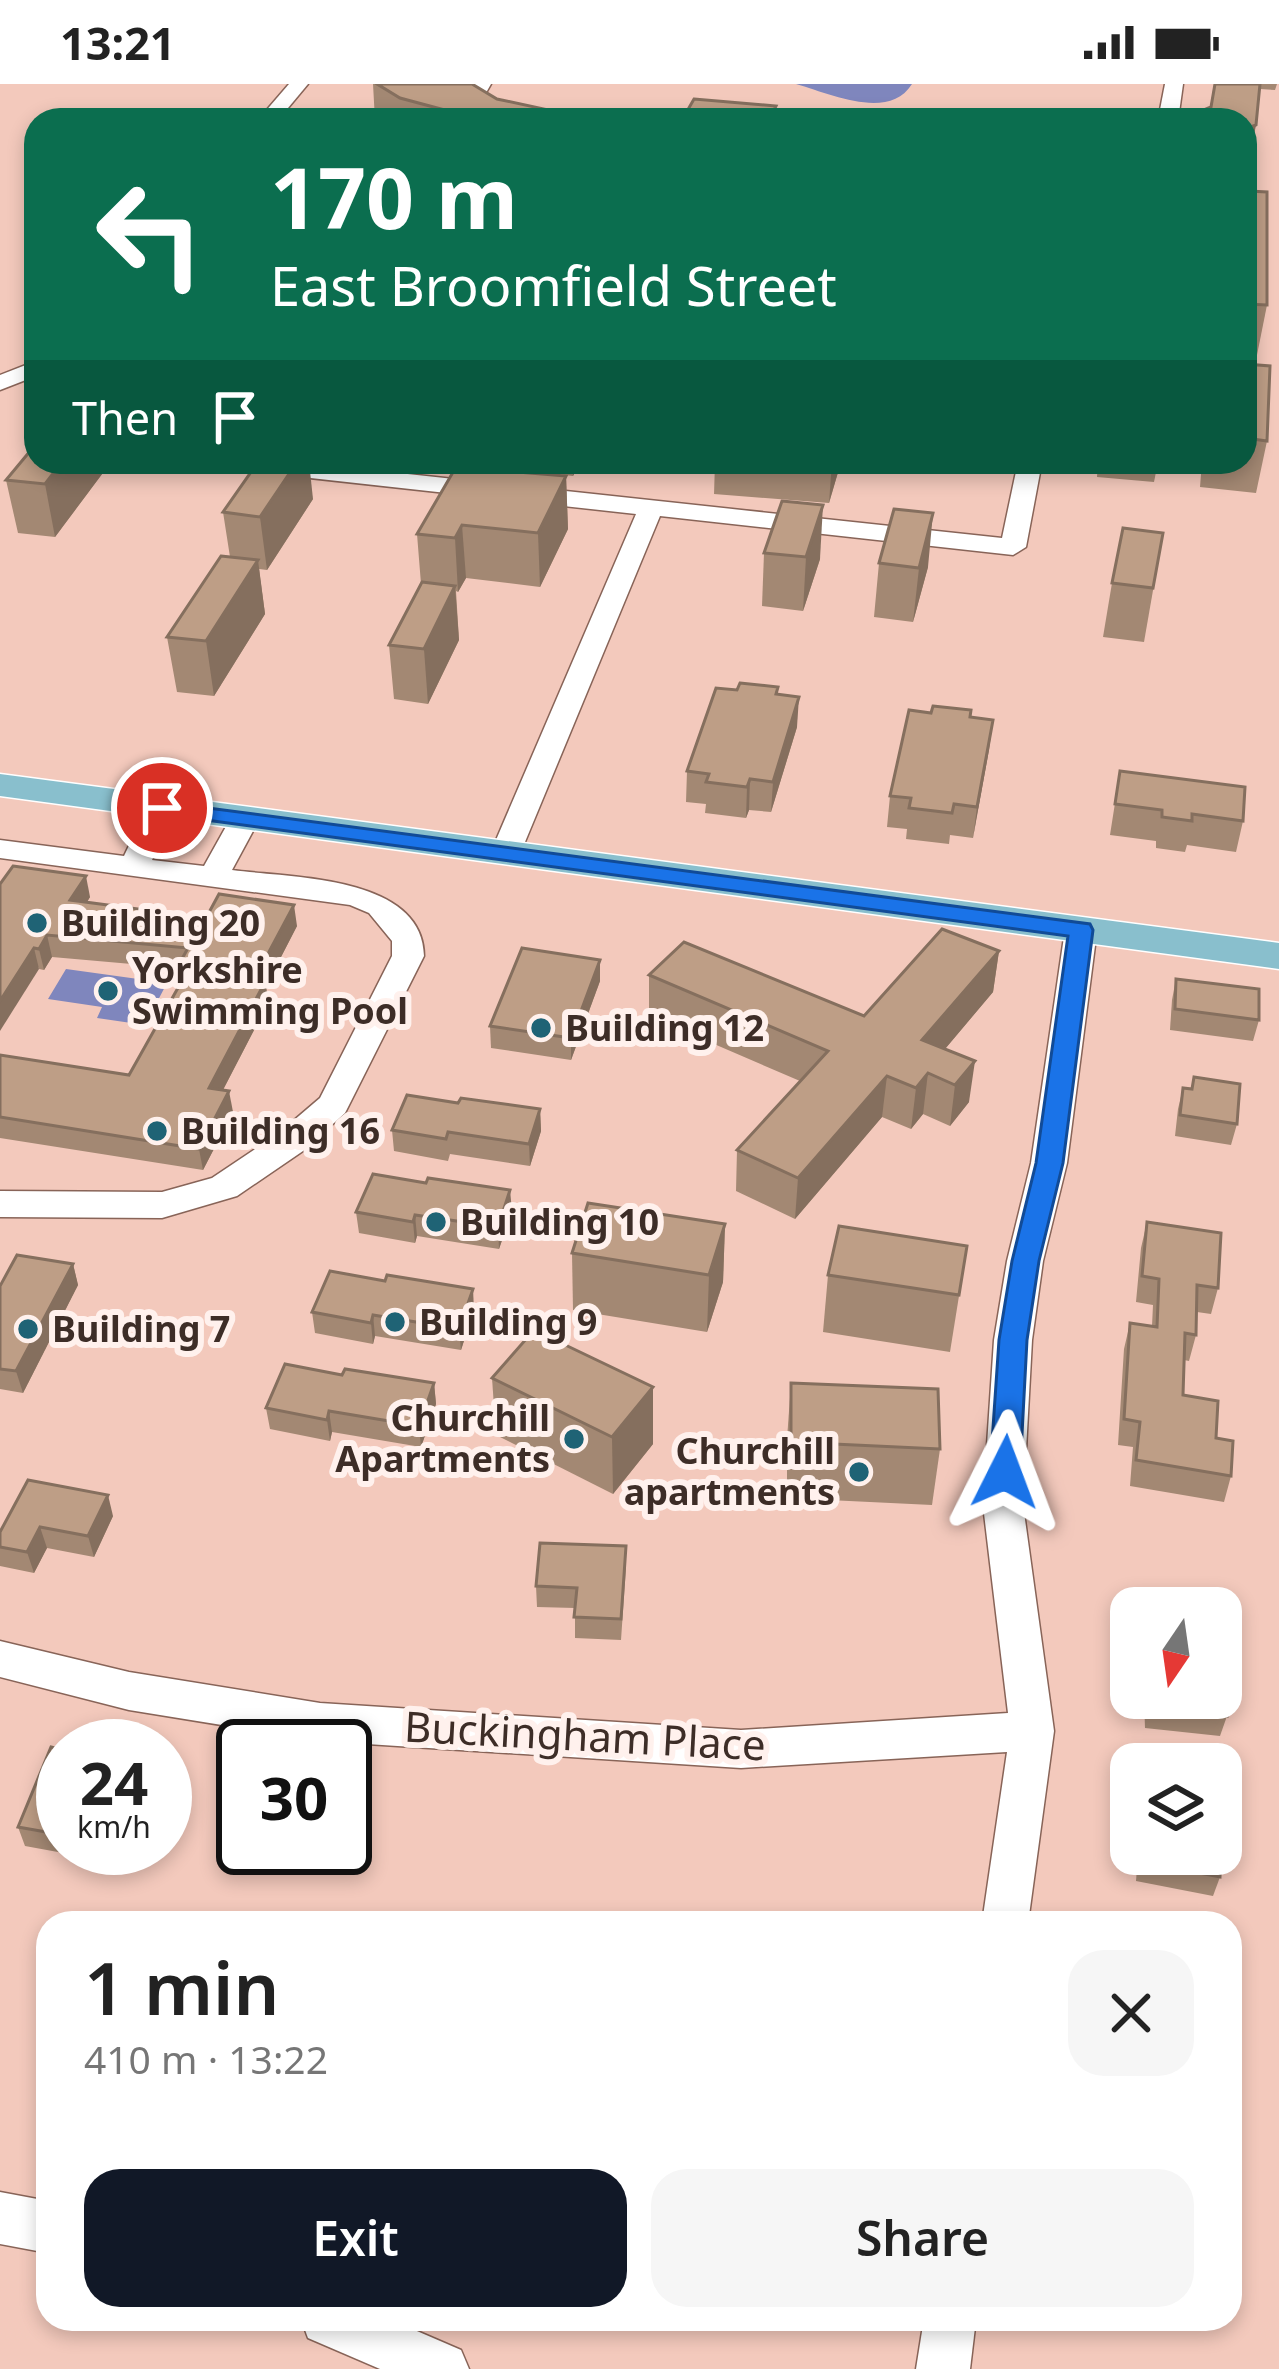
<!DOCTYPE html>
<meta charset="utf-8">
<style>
:root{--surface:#fff;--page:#f6f6f6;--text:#222;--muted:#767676;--accent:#111827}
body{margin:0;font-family:"Noto Sans",sans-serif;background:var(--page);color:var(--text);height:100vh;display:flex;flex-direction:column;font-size:45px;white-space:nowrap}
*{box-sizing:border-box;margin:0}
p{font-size:39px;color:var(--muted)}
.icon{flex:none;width:66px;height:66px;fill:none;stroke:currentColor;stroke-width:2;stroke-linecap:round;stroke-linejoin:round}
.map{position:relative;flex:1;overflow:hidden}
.drawer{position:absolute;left:36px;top:1827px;width:1206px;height:420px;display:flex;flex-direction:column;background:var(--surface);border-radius:36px;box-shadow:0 6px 18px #0003}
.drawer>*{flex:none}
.hud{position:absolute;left:24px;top:24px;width:1233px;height:366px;border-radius:36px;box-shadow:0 6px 18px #0003;background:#0b6e4f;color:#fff;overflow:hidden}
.needle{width:78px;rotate:193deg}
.buttons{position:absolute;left:1110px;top:1503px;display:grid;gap:24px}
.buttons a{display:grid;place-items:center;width:132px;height:132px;border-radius:24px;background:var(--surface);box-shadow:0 6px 18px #0003;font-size:60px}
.speed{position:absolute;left:36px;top:1635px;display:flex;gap:24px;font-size:60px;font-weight:700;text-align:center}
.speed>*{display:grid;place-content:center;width:156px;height:156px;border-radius:50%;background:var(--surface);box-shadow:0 6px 18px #0003;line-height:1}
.speed small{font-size:30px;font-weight:400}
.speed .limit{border:6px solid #111;border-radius:18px;background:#fff;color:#111}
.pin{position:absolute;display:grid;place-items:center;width:102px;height:102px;color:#fff;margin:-51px;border:6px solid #fff;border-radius:50%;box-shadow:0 3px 12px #0007}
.me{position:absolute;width:132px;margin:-66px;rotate:3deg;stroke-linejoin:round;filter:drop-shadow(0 0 9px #0008)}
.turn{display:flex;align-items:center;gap:42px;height:252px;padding:0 48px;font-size:54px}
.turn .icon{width:156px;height:156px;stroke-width:2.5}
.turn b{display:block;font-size:84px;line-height:102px}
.then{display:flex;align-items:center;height:114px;padding:0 48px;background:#0003;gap:24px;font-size:45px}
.round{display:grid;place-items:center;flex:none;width:126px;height:126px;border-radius:36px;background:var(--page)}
.headline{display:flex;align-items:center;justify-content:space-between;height:204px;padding:0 48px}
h1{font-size:72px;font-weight:600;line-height:90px}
.action{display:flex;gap:24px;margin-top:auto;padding:24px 48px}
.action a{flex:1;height:138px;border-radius:36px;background:var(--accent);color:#fff;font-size:48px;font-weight:600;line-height:138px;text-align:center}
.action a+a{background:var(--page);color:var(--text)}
.status{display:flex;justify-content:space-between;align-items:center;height:84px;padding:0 60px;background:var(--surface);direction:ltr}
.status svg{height:33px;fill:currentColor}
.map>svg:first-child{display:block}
</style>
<div class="status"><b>13:21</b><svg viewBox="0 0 49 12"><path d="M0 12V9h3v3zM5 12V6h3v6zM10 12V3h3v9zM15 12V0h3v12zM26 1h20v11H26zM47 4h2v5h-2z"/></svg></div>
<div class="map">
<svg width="1279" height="2285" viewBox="0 0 1279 2285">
<rect width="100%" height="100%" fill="#f3c9bc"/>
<g fill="#7f86bd">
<path d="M 796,0 L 912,0 C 889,37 831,10 796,0 Z"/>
<path d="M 66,885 L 167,899 L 145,941 L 97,934 L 102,923 L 48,915 Z"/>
</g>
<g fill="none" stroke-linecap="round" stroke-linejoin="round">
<defs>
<g id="minor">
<path d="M 289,0 L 308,0 L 278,36 L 258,36 Z"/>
<path d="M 473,0 L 491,0 L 483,14 L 514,36 L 491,36 L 466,20 L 464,16 Z"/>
<path d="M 1165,0 L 1183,0 L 1178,36 L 1158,36 Z"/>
<path d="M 36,277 L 36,292 L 0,306 L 0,291 Z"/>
<path d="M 216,378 L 296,378 L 1002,454 L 1018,378 L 1042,378 L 1026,463 L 1013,471 L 660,432 L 520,770 L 505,779 L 490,770 L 636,430 L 228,385 Z"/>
<path d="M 162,715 L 177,724 L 152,776 L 204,782 L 233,730 L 255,730 L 259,736 L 232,786 C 290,794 423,791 424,872 L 345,1029 L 303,1067 L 237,1112 L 162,1134 L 0,1133 L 0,1107 L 162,1108 L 212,1094 L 279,1049 L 320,1014 L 392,872 L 392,857 L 369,829 L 350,821 L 0,774 L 0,756 L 124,772 L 147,724 Z"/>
<path d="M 1081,836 L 1097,846 L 1067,1079 L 1043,1177 L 1032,1256 L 1023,1421 L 1054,1647 L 1028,1839 L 982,1839 L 1007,1668 L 741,1684 L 320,1657 L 129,1626 L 0,1593 L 0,1557 L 129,1588 L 320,1619 L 741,1646 L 1008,1629 L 983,1421 L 994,1256 L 1007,1177 L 1031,1079 L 1065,846 Z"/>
<path d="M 0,2108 L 48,2117 L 48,2169 L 0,2160 Z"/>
<path d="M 301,2235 L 389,2235 L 461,2266 L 469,2285 L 380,2285 L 308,2254 Z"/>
<path d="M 924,2235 L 976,2235 L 970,2285 L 916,2285 Z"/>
</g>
<path id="major" d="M 0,690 L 1279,859 L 1279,885 L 0,712 Z"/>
</defs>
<use href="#minor" stroke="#886458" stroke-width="3"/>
<use href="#major" stroke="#fff" stroke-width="3"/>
<use href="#minor" fill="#fff" fill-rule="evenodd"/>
<use href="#major" fill="#89bfcd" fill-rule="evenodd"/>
</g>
<g fill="#a38873">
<path d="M 373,0 L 472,0 L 497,15 L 545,36 L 375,36 Z"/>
<path d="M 1214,0 L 1277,0 L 1275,6 L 1260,5 L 1247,87 L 1210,24 Z"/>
<path d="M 1248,107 L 1267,221 L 1257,271 L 1245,270 L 1245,122 Z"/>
<path d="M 1245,280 L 1267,357 L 1256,409 L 1200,403 L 1202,378 L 1245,378 Z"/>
<path d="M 111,378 L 55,453 L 18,449 L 6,396 Z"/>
<path d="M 538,378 L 580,378 L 573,392 L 539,388 Z"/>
<path d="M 715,378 L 841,378 L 829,419 L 714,410 Z"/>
<path d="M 1098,378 L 1158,378 L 1154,398 L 1097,393 Z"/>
<path d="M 566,392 L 568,445 L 540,503 L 466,494 L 458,508 L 456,507 L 459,556 L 428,620 L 394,615 L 389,561 L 421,500 L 417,450 Z"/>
<path d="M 313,415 L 267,486 L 259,485 L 265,530 L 214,612 L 177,608 L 167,553 L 230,473 L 223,428 Z"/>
<path d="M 1163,449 L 1144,558 L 1103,553 L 1112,499 Z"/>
<path d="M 764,469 L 820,475 L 803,527 L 762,522 Z"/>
<path d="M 879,479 L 928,483 L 913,538 L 874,533 Z"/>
<path d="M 778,603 L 778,611 L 797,643 L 771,728 L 749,726 L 746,734 L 705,729 L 706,720 L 686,718 L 687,687 L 737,606 Z"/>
<path d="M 970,633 L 993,636 L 973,754 L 950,751 L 949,760 L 906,755 L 907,745 L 887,743 L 890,712 Z"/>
<path d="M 1120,687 L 1243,737 L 1236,768 L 1187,761 L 1185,768 L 1156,764 L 1156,757 L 1110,751 Z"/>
<path d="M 0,800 L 90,813 L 87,818 L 206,834 L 297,842 L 266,902 L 268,919 L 223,1006 L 233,1028 L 203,1086 L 0,1054 L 0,971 L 129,991 L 180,899 L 177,884 L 52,873 L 44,886 L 39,885 Z"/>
<path d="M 999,867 L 993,908 L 945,965 L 969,1018 L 950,1042 L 923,1030 L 911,1045 L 882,1033 L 795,1135 L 736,1107 L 737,1066 L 800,997 L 649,932 L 649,891 L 864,932 Z"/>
<path d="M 600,876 L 600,897 L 571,976 L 491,964 L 490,942 Z"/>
<path d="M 1176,895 L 1259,936 L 1253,957 L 1170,946 L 1172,916 Z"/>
<path d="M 1194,993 L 1237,1040 L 1231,1061 L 1175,1052 L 1178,1025 L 1183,1004 L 1191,1005 Z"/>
<path d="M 458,1019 L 540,1025 L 541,1047 L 530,1082 L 450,1070 L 448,1077 L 394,1067 L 392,1046 Z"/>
<path d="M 512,1127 L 499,1165 L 417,1152 L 415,1159 L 359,1149 L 356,1128 Z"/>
<path d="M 1147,1138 L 1218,1204 L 1211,1230 L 1197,1228 L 1196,1251 L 1189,1277 L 1184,1276 L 1183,1311 L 1216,1354 L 1231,1392 L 1224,1418 L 1130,1402 L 1133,1363 L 1118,1361 L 1124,1265 L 1130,1239 L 1152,1242 L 1153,1221 L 1136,1218 L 1141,1164 Z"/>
<path d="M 725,1140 L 723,1198 L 707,1248 L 573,1226 L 572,1169 Z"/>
<path d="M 967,1162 L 950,1268 L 823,1248 L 828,1191 Z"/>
<path d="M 73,1180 L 78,1201 L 23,1309 L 0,1305 L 0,1202 Z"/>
<path d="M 385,1197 L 474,1226 L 461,1266 L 375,1252 L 373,1260 L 315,1249 L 312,1228 Z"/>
<path d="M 342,1291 L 434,1299 L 436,1320 L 421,1363 L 332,1348 L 330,1357 L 270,1345 L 266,1324 Z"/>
<path d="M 492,1294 L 653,1303 L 653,1360 L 613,1410 L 496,1351 Z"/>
<path d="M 791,1299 L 940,1365 L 932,1421 L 787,1414 L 787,1355 Z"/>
<path d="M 113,1432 L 94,1473 L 47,1464 L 34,1489 L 0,1482 L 0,1448 Z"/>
<path d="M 626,1483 L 621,1556 L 575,1554 L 575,1524 L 537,1523 L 536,1502 Z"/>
<path d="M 1144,1614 L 1221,1614 L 1227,1632 L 1220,1652 L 1145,1644 Z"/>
<path d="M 63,1666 L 63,1764 L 135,1764 L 129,1781 L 25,1762 L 18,1743 Z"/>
<path d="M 1138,1770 L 1221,1770 L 1220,1793 L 1213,1812 L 1136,1797 Z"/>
</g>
<g fill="#856f5e">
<path d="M 544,25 L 545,36 L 529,36 L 529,33 Z"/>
<path d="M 1256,41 L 1247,87 L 1245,88 L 1245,45 Z"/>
<path d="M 62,378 L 111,378 L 55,453 L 45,400 Z"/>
<path d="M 297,378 L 309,378 L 313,415 L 267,486 L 260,433 Z"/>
<path d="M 573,378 L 580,378 L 573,392 Z"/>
<path d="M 832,378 L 841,378 L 829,419 Z"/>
<path d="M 566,392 L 568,445 L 540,503 L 538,449 Z"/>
<path d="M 823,421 L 820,475 L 803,527 L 806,473 Z"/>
<path d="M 933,429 L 928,483 L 913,538 L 919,484 Z"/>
<path d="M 462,441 L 466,494 L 458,508 L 455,454 Z"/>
<path d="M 258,476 L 265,530 L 214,612 L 206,557 Z"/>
<path d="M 455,502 L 459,556 L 428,620 L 424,565 Z"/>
<path d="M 799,613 L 797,643 L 771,728 L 773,698 Z"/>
<path d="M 993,636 L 989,666 L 973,754 L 977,723 Z"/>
<path d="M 750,695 L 749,726 L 746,734 L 747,703 Z"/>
<path d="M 86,792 L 90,813 L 75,837 L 70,816 Z"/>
<path d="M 294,821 L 297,842 L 266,902 L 268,919 L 213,1025 L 209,1004 L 254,896 Z"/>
<path d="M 47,851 L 52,873 L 44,886 L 39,865 Z"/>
<path d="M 34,864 L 39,885 L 0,947 L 0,917 Z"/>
<path d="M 999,867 L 993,908 L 918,997 L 922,956 Z"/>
<path d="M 600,876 L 600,897 L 571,976 L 571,954 Z"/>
<path d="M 975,977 L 969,1018 L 950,1042 L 955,1001 Z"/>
<path d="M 928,989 L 923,1030 L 911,1045 L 916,1004 Z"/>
<path d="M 887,992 L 882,1033 L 795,1135 L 798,1094 Z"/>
<path d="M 229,1007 L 233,1028 L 203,1086 L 199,1065 Z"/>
<path d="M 540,1025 L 541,1047 L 530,1082 L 529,1060 Z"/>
<path d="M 510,1106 L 512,1127 L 499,1165 L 498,1143 Z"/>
<path d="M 415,1131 L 417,1152 L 415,1159 L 413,1138 Z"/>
<path d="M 725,1140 L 723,1198 L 707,1248 L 709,1191 Z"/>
<path d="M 73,1180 L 78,1201 L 23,1309 L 16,1287 Z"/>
<path d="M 473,1205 L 474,1226 L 461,1266 L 459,1245 Z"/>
<path d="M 373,1231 L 375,1252 L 373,1260 L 371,1239 Z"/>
<path d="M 434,1299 L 436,1320 L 421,1363 L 419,1342 Z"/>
<path d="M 653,1303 L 653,1360 L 613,1410 L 612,1353 Z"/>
<path d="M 329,1327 L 332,1348 L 330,1357 L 327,1336 Z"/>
<path d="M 108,1411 L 113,1432 L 94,1473 L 88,1452 Z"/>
<path d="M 40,1443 L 47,1464 L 34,1489 L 27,1468 Z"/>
<path d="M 123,1764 L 135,1764 L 129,1781 Z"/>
</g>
<g fill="#be9e86" stroke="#856f5e" stroke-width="3">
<path d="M 377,0 L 472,0 L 497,15 L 544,25 L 529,33 L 533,36 L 482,36 L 400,14 Z"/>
<path d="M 1215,0 L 1260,0 L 1256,41 L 1245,45 L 1245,36 L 1180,36 L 1211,23 Z"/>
<path d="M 694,15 L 776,22 L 769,36 L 682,36 Z"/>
<path d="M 583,32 L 626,36 L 580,36 Z"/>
<path d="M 1248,107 L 1267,108 L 1267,221 L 1245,220 L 1245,142 Z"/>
<path d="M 1245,280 L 1270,282 L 1267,357 L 1245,354 Z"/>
<path d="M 36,360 L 36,378 L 62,378 L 45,400 L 6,396 Z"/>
<path d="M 258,378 L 297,378 L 260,433 L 223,428 Z"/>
<path d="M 456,383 L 566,392 L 538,449 L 462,441 L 455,454 L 417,450 Z"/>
<path d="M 782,417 L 823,421 L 806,473 L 764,469 Z"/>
<path d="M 894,425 L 933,429 L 919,484 L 879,479 Z"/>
<path d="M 1123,444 L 1163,449 L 1153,504 L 1112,499 Z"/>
<path d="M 221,472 L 258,476 L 206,557 L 167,553 Z"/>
<path d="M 422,498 L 455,502 L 424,565 L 389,561 Z"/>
<path d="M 740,599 L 778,603 L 776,610 L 799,613 L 773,698 L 750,695 L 747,703 L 706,698 L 709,690 L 687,687 L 716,604 L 737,606 Z"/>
<path d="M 933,622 L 971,626 L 970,633 L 993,636 L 977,723 L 954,720 L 952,729 L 909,724 L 911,714 L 890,712 L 909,626 L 931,629 Z"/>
<path d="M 1120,687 L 1245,703 L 1243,737 L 1192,730 L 1192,737 L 1162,733 L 1162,726 L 1115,720 Z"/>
<path d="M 13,782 L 86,792 L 70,816 L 206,834 L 219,810 L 294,821 L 254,896 L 265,898 L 209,1004 L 229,1007 L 199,1065 L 0,1033 L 0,971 L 129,991 L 188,886 L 177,884 L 188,864 L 47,851 L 39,865 L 34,864 L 0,917 L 0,800 Z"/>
<path d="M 942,845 L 999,867 L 922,956 L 975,977 L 955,1001 L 928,989 L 916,1004 L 887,992 L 798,1094 L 737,1066 L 828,967 L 649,891 L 684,858 L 864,932 Z"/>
<path d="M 522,864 L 600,876 L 571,954 L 490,942 Z"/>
<path d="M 1176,895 L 1259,905 L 1259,936 L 1175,925 Z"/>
<path d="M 1194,993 L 1240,1000 L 1237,1040 L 1180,1031 L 1183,1004 L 1192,1005 Z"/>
<path d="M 407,1011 L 458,1019 L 461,1014 L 540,1025 L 529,1060 L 448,1048 L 446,1055 L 392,1046 Z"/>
<path d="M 373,1090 L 426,1099 L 428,1094 L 510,1106 L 498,1143 L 415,1131 L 413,1138 L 356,1128 Z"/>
<path d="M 588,1119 L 725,1140 L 709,1191 L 572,1169 Z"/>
<path d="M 1147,1138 L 1221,1149 L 1218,1204 L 1197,1201 L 1196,1251 L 1185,1249 L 1183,1311 L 1218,1317 L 1216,1354 L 1233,1357 L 1231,1392 L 1136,1376 L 1140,1338 L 1124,1335 L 1130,1239 L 1157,1243 L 1159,1195 L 1142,1192 Z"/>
<path d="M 839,1142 L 967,1162 L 959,1211 L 828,1191 Z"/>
<path d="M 17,1171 L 73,1180 L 16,1287 L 0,1285 L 0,1202 Z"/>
<path d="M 330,1187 L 385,1197 L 387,1191 L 473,1205 L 459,1245 L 373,1231 L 371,1239 L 312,1228 Z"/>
<path d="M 534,1246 L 653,1303 L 612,1353 L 492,1294 Z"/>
<path d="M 285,1280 L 342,1291 L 345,1285 L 434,1299 L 419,1342 L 329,1327 L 327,1336 L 266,1324 Z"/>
<path d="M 791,1299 L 938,1305 L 940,1365 L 791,1358 Z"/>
<path d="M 28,1396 L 108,1411 L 88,1452 L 40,1443 L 27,1468 L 0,1463 L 0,1448 Z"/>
<path d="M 540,1459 L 626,1462 L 621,1535 L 574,1533 L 577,1504 L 536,1502 Z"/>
<path d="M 1221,1551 L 1227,1632 L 1151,1624 L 1150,1614 L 1221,1614 Z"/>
<path d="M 51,1663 L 63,1666 L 63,1751 L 18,1743 Z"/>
<path d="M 1221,1705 L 1223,1706 L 1221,1770 Z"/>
<path d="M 1143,1770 L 1221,1770 L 1220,1793 L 1142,1778 Z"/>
</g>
<path fill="#1a73e8" stroke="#114b97" stroke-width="3" d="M 162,718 L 1090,840 L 1093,846 L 1063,1079 L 1039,1177 L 1027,1256 L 1020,1388 L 1016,1397 L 995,1397 L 990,1388 L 999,1256 L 1012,1177 L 1036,1079 L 1068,852 L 154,729 L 150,724 Z"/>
<g fill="#1f6375" stroke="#fff1ed" stroke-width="4.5">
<circle cx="37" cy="839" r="12"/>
<circle cx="108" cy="907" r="12"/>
<circle cx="541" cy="944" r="12"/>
<circle cx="157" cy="1047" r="12"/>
<circle cx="436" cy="1138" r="12"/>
<circle cx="395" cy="1238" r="12"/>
<circle cx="28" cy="1245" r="12"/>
<circle cx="574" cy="1355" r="12"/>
<circle cx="859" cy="1388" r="12"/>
</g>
<g text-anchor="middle" stroke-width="12" stroke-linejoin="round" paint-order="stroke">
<g font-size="36" font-weight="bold" fill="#3d2d27" stroke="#fff1ed" text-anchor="start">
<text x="61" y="852">Building 20</text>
<text x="132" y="899">Yorkshire<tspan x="132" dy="41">Swimming Pool</tspan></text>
<text x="565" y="957">Building 12</text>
<text x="181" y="1060">Building 16</text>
<text x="460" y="1151">Building 10</text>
<text x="419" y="1251">Building 9</text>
<text x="52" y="1258">Building 7</text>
<text x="550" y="1347" text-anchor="end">Churchill<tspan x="550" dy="41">Apartments</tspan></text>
<text x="835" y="1380" text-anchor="end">Churchill<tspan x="835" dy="41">apartments</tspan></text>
</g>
<g font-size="42" fill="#3d2d27" stroke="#fff1ed">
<text transform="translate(585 1652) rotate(3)" y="15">Buckingham Place</text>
</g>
</g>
</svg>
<div class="buttons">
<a><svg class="needle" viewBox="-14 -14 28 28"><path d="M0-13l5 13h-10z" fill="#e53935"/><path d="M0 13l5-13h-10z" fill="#767676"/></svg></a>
<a><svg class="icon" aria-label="layers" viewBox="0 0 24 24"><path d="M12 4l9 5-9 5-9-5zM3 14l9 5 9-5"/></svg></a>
</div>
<div class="speed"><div>24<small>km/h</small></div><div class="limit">30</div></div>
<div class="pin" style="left:162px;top:724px;background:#d93025"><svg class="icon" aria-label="arrive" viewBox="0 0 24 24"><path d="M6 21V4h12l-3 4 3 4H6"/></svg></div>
<svg class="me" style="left:1005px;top:1388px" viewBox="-20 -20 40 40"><path d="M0-17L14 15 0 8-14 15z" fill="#1a73e8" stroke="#fff" stroke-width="4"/></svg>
<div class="hud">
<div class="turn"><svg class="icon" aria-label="left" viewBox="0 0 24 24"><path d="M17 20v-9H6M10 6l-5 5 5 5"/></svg><div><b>170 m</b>East Broomfield Street</div></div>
<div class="then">Then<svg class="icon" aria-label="arrive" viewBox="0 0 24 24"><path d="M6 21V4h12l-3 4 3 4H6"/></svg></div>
</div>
<section class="drawer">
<div class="headline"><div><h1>1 min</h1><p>410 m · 13:22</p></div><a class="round"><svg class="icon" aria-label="close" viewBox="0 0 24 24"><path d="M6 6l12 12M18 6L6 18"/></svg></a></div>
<div class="action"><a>Exit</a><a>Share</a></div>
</section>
</div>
